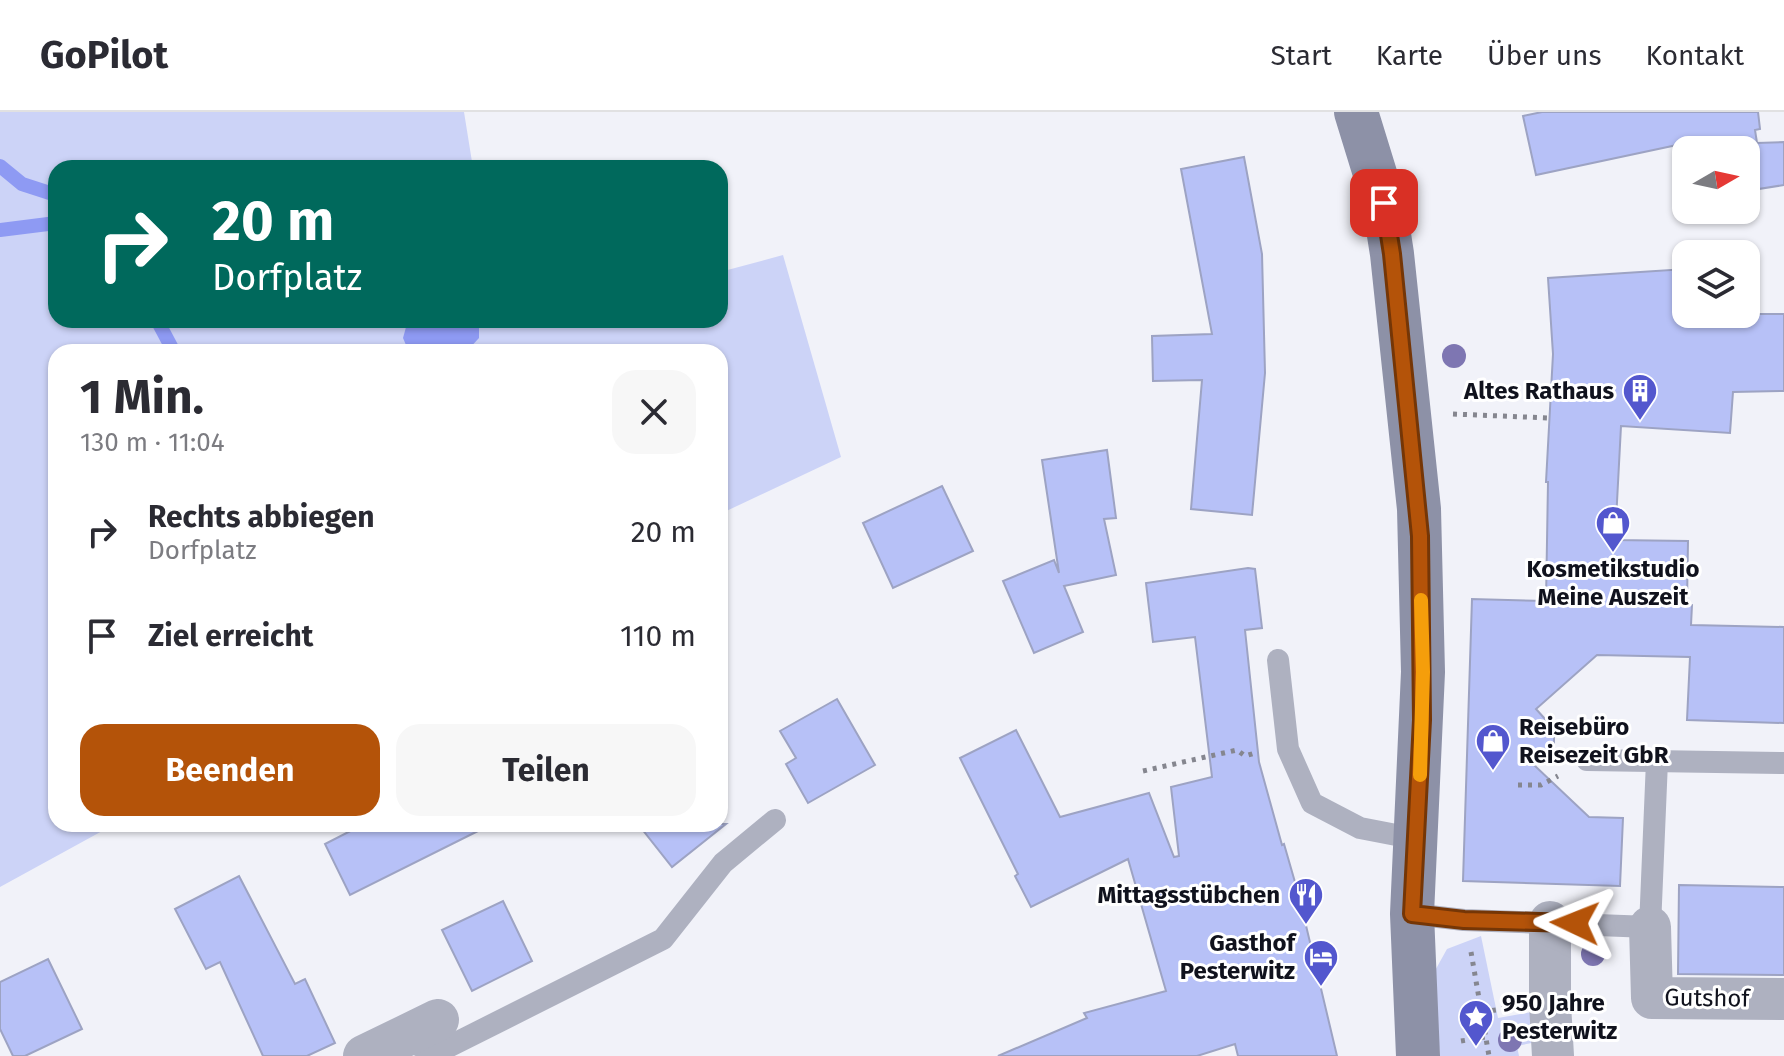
<!DOCTYPE html>
<html lang="de">
<meta charset="utf-8">
<style>
:root{--surface:#fff;--page:#f7f7f7;--text:#2b2b33;--muted:#7c7c81;--line:#e1e1e2;--accent:#b45309}
body{margin:0;font-family:"Fira Sans",sans-serif;background:var(--page);color:var(--text);height:100vh;display:flex;flex-direction:column;font-size:30px;white-space:nowrap}
*{box-sizing:border-box;margin:0}
p{font-size:26px;color:var(--muted)}
.icon{flex:none;width:44px;height:44px;fill:none;stroke:currentColor;stroke-width:2;stroke-linecap:round;stroke-linejoin:round}
.map{position:relative;flex:1;overflow:hidden}
.side{position:absolute;left:48px;top:232px;width:680px;height:488px;display:flex;flex-direction:column;background:var(--surface);border-radius:24px;box-shadow:0 2px 6px #0004}
.side>*{flex:none}
.guide{position:absolute;left:48px;top:48px;width:680px;height:168px;border-radius:24px;box-shadow:0 2px 6px #0004;background:#00695c;color:#fff;overflow:hidden}
.needle{width:52px;rotate:81deg}
.controls{position:absolute;left:1672px;top:24px;display:grid;gap:16px}
.controls a{display:grid;place-items:center;width:88px;height:88px;border-radius:16px;background:var(--surface);box-shadow:0 2px 6px #0004;font-size:40px}
.pin{position:absolute;display:grid;place-items:center;width:68px;height:68px;color:#fff;margin:-34px;border-radius:16px;box-shadow:0 4px 12px #0006}
.me{position:absolute;width:88px;margin:-44px;rotate:272deg;stroke-linejoin:round;filter:drop-shadow(0 0 6px #0008)}
.turn{display:flex;align-items:center;gap:28px;height:168px;padding:0 32px;font-size:36px}
.turn .icon{width:104px;height:104px;stroke-width:2.5}
.turn b{display:block;font-size:56px;line-height:68px}
.round{display:grid;place-items:center;flex:none;width:84px;height:84px;border-radius:24px;background:var(--page)}
.overview{display:flex;align-items:center;justify-content:space-between;height:136px;padding:0 32px}
h1{font-size:48px;font-weight:700;line-height:60px}
.action{display:flex;gap:16px;margin-top:auto;padding:16px 32px}
.action a{flex:1;height:92px;border-radius:24px;background:var(--accent);color:#fff;font-size:32px;font-weight:700;line-height:92px;text-align:center}
.action a+a{background:var(--page);color:var(--text)}
ul{padding:0;list-style:none}
li{display:flex;align-items:center;gap:24px;height:104px;padding:0 32px}
li div{flex:1}
li b{display:block;font-size:30px}
li em{font-style:normal}
header{display:flex;align-items:center;gap:48px;box-sizing:border-box;height:112px;padding:0 40px;background:var(--surface);border-bottom:2px solid var(--line)}
header strong{font-size:38px}
nav{display:flex;gap:44px;margin-inline-start:auto;font-size:28px}
.map>svg:first-child{display:block}
</style>
<header>
<strong>GoPilot</strong>
<nav><a>Start</a><a>Karte</a><a>Über uns</a><a>Kontakt</a></nav>
</header>
<div class="map">
<svg width="1784" height="944" viewBox="0 0 1784 944">
<rect width="100%" height="100%" fill="#f1f2f9"/>
<g fill="#ccd3f7">
<path d="M 0,0 L 464,0 L 473,56 L 56,56 L 56,208 L 720,208 L 720,160 L 783,143 L 841,345 L 720,402 L 720,240 L 56,240 L 56,712 L 115,712 L 0,775 Z"/>
<path d="M 1481,824 L 1498,906 L 1538,899 L 1542,929 L 1517,934 L 1519,944 L 1440,944 L 1432,864 L 1447,837 Z"/>
</g>
<path fill="#8e9af3" d="M 408,208 L 479,208 L 479,226 L 466,240 L 409,240 L 403,226 Z"/>
<g fill="none" stroke-linecap="round" stroke-linejoin="round">
<g stroke="#8e9af3" stroke-width="14">
<path d="M 0,54 L 22,72 L 56,83"/>
<path d="M 0,118 L 56,111"/>
<path d="M 157,208 L 174,240"/>
</g>
</g>
<g fill="#b7c1f7" stroke="#9da3c3" stroke-width="2">
<path d="M 1542,0 L 1758,0 L 1760,17 L 1755,18 L 1757,31 L 1784,30 L 1784,73 L 1746,79 L 1746,38 L 1686,38 L 1686,88 L 1682,89 L 1677,33 L 1536,63 L 1523,4 Z"/>
<path d="M 1244,45 L 1262,142 L 1265,261 L 1252,403 L 1191,397 L 1202,268 L 1153,269 L 1152,224 L 1212,222 L 1181,57 Z"/>
<path d="M 1686,157 L 1686,202 L 1784,202 L 1784,279 L 1733,280 L 1730,321 L 1621,314 L 1615,428 L 1688,429 L 1687,492 L 1692,493 L 1691,513 L 1784,515 L 1784,611 L 1687,608 L 1690,545 L 1597,543 L 1536,597 L 1554,617 L 1554,634 L 1534,653 L 1589,705 L 1623,706 L 1620,774 L 1463,769 L 1472,487 L 1546,489 L 1548,370 L 1546,370 L 1553,242 L 1548,166 Z"/>
<path d="M 1107,338 L 1116,406 L 1104,407 L 1116,463 L 1064,474 L 1083,520 L 1034,541 L 1003,469 L 1054,448 L 1059,461 L 1042,348 Z"/>
<path d="M 942,374 L 973,439 L 893,476 L 863,411 Z"/>
<path d="M 1248,456 L 1255,457 L 1262,516 L 1245,518 L 1259,650 L 1282,733 L 1284,732 L 1299,784 L 1337,944 L 1238,944 L 1235,932 L 1197,944 L 998,944 L 1087,906 L 1084,901 L 1166,879 L 1128,747 L 1031,795 L 1015,764 L 1018,762 L 960,646 L 1016,618 L 1060,705 L 1149,681 L 1174,745 L 1179,744 L 1171,675 L 1212,665 L 1195,525 L 1153,530 L 1146,471 Z"/>
<path d="M 837,587 L 875,653 L 808,691 L 786,652 L 796,646 L 780,619 Z"/>
<path d="M 364,712 L 492,712 L 350,783 L 325,732 Z"/>
<path d="M 638,712 L 726,712 L 672,755 Z"/>
<path d="M 239,764 L 295,872 L 305,867 L 335,931 L 307,944 L 263,944 L 220,850 L 206,857 L 175,797 Z"/>
<path d="M 1679,773 L 1784,775 L 1784,863 L 1678,862 Z"/>
<path d="M 503,789 L 532,849 L 472,879 L 442,818 Z"/>
<path d="M 48,847 L 82,917 L 25,944 L 13,944 L 0,917 L 0,870 Z"/>
</g>
<g fill="none" stroke-linecap="round" stroke-linejoin="round">
<g stroke="#85868f" stroke-width="5" stroke-dasharray="4 6" stroke-linecap="butt">
<path d="M 1453,302 L 1549,306"/>
<path d="M 1143,659 L 1237,638 L 1245,644 L 1255,641"/>
<path d="M 1518,673 L 1541,673 L 1558,664"/>
<path d="M 1471,840 L 1489,944"/>
<path d="M 1482,900 L 1509,896"/>
<path d="M 1461,929 L 1485,925"/>
</g>
<g stroke="#aeb1c0" stroke-width="22">
<path d="M 1278,548 L 1288,637 L 1312,691 L 1360,716 L 1417,727"/>
<path d="M 1587,648 L 1784,651"/>
<path d="M 1412,802 L 1464,808 L 1650,815 L 1657,649"/>
<path d="M 402,926 L 436,941 L 663,827 L 723,751 L 775,708"/>
</g>
<g stroke="#aeb1c0" stroke-width="42">
<path d="M 1550,810 L 1550,892 L 1553,944"/>
<path d="M 1650,815 L 1652,886 L 1784,887"/>
<path d="M 364,944 L 438,908"/>
</g>
<path stroke="#8d91a7" stroke-width="44" d="M 1356,0 L 1384,91 L 1392,142 L 1419,397 L 1423,560 L 1412,802 L 1418,944"/>
</g>
<g fill="#7e76b2">
<circle cx="1454" cy="244" r="12"/>
<circle cx="1593" cy="842" r="12"/>
<circle cx="1510" cy="928" r="12"/>
</g>
<g fill="none" stroke-linecap="round" stroke-linejoin="round">
<defs>
<path id="route" d="M 1384,91 L 1392,142 L 1420,424 L 1422,608 L 1412,802 L 1464,808 L 1575,811"/>
</defs>
<use href="#route" stroke="#753606" stroke-width="20"/>
<use href="#route" stroke="#b45309" stroke-width="14"/>
<path stroke="#f59e0b" stroke-width="14" d="M 1420,663 L 1423,560 L 1421,488"/>
</g>
<defs>
<symbol id="building-pin" viewBox="-11 -11 22 30"><path d="M0 17L-7.5 6A9.5 9.5 0 1 1 7.5 6Z" fill="#5357ce" stroke="#fff"/><path d="M-4-6H4V6H1V3H-1V6H-4ZM-2.5-4.3h1.7v1.8h-1.7ZM.8-4.3h1.7v1.8H.8ZM-2.5-1h1.7V.8h-1.7ZM.8-1h1.7V.8H.8Z" fill="#fff"/></symbol>
<symbol id="shop-pin" viewBox="-11 -11 22 30"><path d="M0 17L-7.5 6A9.5 9.5 0 1 1 7.5 6Z" fill="#5357ce" stroke="#fff"/><path d="M-5-2.5h2.3a2.7 3.5 0 0 1 5.4 0H5L5.5 6h-11ZM-1.5-2.5h3a1.5 2.3 0 0 0-3 0Z" fill="#fff"/></symbol>
<symbol id="restaurant-pin" viewBox="-11 -11 22 30"><path d="M0 17L-7.5 6A9.5 9.5 0 1 1 7.5 6Z" fill="#5357ce" stroke="#fff"/><path d="M-5-6h1v4h1v-4h1v4h1v-4h1v5L-1.5 .5V6h-2V.5L-5-1ZM5-6V6H3V1.5H1.5Q1.5-4 5-6Z" fill="#fff"/></symbol>
<symbol id="hotel-pin" viewBox="-11 -11 22 30"><path d="M0 17L-7.5 6A9.5 9.5 0 1 1 7.5 6Z" fill="#5357ce" stroke="#fff"/><path d="M-6-4.5h1.5V1H6V5H4.5V3h-9V5H-6ZM-4 0a1.8 1.8 0 1 1 3.6 0ZM.5 0V-2.5h3Q6-2.5 6 0Z" fill="#fff"/></symbol>
<symbol id="sight-pin" viewBox="-11 -11 22 30"><path d="M0 17L-7.5 6A9.5 9.5 0 1 1 7.5 6Z" fill="#5357ce" stroke="#fff"/><path d="M0-6L1.8-2.2L6-1.7L2.9 1.2L3.7 5.4L0 3.3L-3.7 5.4L-2.9 1.2L-6-1.7L-1.8-2.2Z" fill="#fff"/></symbol>
</defs>
<g fill-rule="evenodd">
<use href="#building-pin" x="1620" y="259" width="40" height="54"/>
<use href="#shop-pin" x="1593" y="391" width="40" height="54"/>
<use href="#shop-pin" x="1473" y="609" width="40" height="54"/>
<use href="#restaurant-pin" x="1286" y="763" width="40" height="54"/>
<use href="#hotel-pin" x="1301" y="825" width="40" height="54"/>
<use href="#sight-pin" x="1456" y="885" width="40" height="54"/>
</g>
<g text-anchor="middle" stroke-width="6" stroke-linejoin="round" paint-order="stroke">
<g font-size="24" font-weight="bold" fill="#10121d" stroke="#fff" text-anchor="end">
<text x="1614" y="287">Altes Rathaus</text>
<text x="1613" y="465" text-anchor="middle">Kosmetikstudio<tspan x="1613" dy="28">Meine Auszeit</tspan></text>
<text x="1519" y="623" text-anchor="start">Reisebüro<tspan x="1519" dy="28">Reisezeit GbR</tspan></text>
<text x="1280" y="791">Mittagsstübchen</text>
<text x="1295" y="839">Gasthof<tspan x="1295" dy="28">Pesterwitz</tspan></text>
<text x="1502" y="899" text-anchor="start">950 Jahre<tspan x="1502" dy="28">Pesterwitz</tspan></text>
</g>
<g font-size="24" fill="#10121d" stroke="#fff">
<text transform="translate(1707 886) rotate(1)" y="8">Gutshof</text>
</g>
</g>
</svg>
<div class="controls">
<a><svg class="needle" viewBox="-14 -14 28 28"><path d="M0-13l5 13h-10z" fill="#e53935"/><path d="M0 13l5-13h-10z" fill="#7c7c81"/></svg></a>
<a><svg class="icon" aria-label="layers" viewBox="0 0 24 24"><path d="M12 4l9 5-9 5-9-5zM3 14l9 5 9-5"/></svg></a>
</div>
<div class="pin" style="left:1384px;top:91px;background:#d93025"><svg class="icon" aria-label="arrive" viewBox="0 0 24 24"><path d="M6 21V4h12l-3 4 3 4H6"/></svg></div>
<svg class="me" style="left:1575px;top:811px" viewBox="-20 -20 40 40"><path d="M0-17L14 15 0 8-14 15z" fill="#b45309" stroke="#fff" stroke-width="4"/></svg>
<div class="guide">
<div class="turn"><svg class="icon" aria-label="right" viewBox="0 0 24 24"><path d="M7 20v-9h11M14 6l5 5-5 5"/></svg><div><b>20 m</b>Dorfplatz</div></div>
</div>
<section class="side">
<div class="overview"><div><h1>1 Min.</h1><p>130 m · 11:04</p></div><a class="round"><svg class="icon" aria-label="close" viewBox="0 0 24 24"><path d="M6 6l12 12M18 6L6 18"/></svg></a></div>
<ul>
<li><svg class="icon" aria-label="right" viewBox="0 0 24 24"><path d="M7 20v-9h11M14 6l5 5-5 5"/></svg><div><b>Rechts abbiegen</b><p>Dorfplatz</p></div><em>20 m</em></li>
<li><svg class="icon" aria-label="arrive" viewBox="0 0 24 24"><path d="M6 21V4h12l-3 4 3 4H6"/></svg><div><b>Ziel erreicht</b></div><em>110 m</em></li>
</ul>
<div class="action"><a>Beenden</a><a>Teilen</a></div>
</section>
</div>
